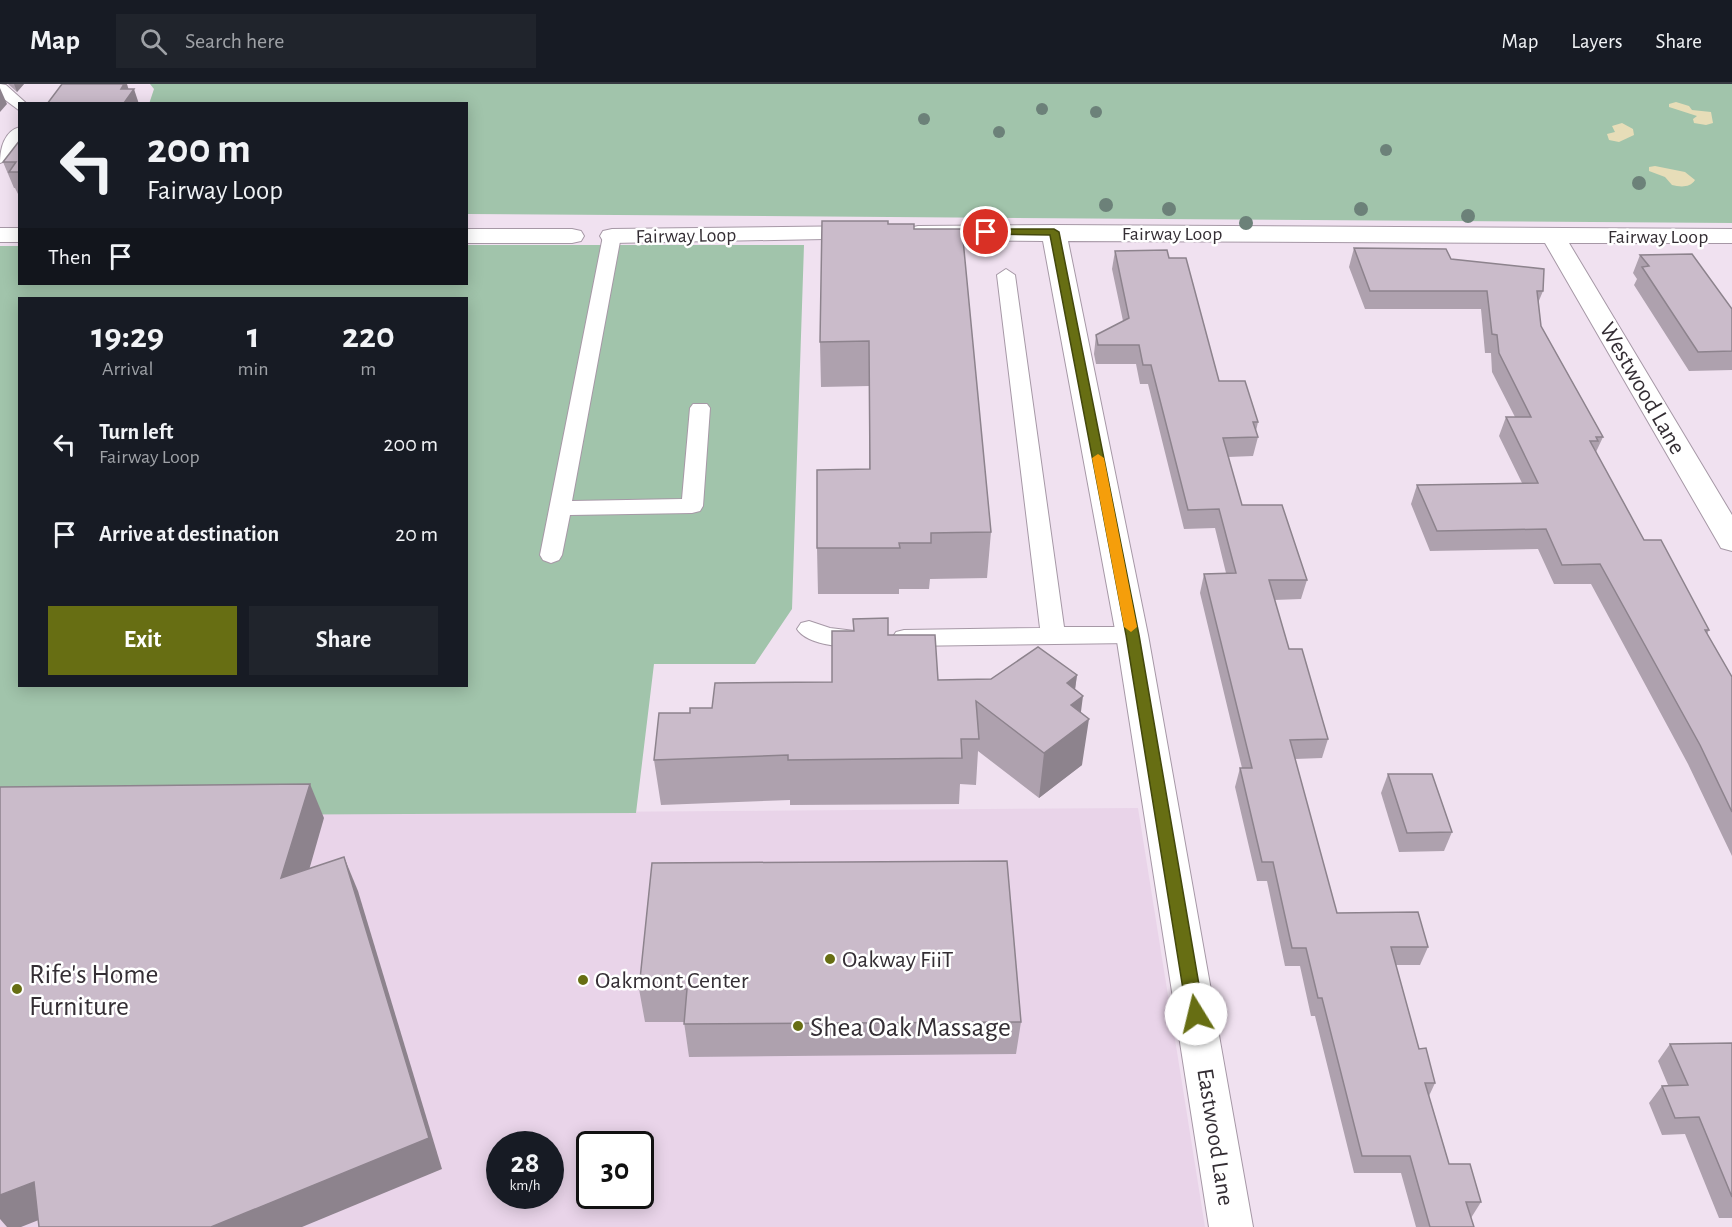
<!DOCTYPE html>
<style>
:root{--surface:#171b24;--page:#20242c;--text:#f1f3f6;--muted:#9ea1a6;--line:#363941;--accent:#676e13}
body{margin:0;font-family:"Alegreya Sans",sans-serif;background:var(--page);color:var(--text);height:100vh;display:flex;flex-direction:column;font-size:22px;white-space:nowrap}
*{box-sizing:border-box;margin:0}
p{font-size:20px;color:var(--muted)}
.icon{flex:none;width:33px;height:33px;fill:none;stroke:currentColor;stroke-width:2;stroke-linecap:round;stroke-linejoin:round}
.map{position:relative;flex:1;overflow:hidden}
.details{position:absolute;left:18px;top:213px;width:450px;height:390px;display:flex;flex-direction:column;background:var(--surface);border-radius:0px;box-shadow:0 3px 15px #0003}
.details>*{flex:none}
.guide{position:absolute;left:18px;top:18px;width:450px;height:183px;border-radius:0px;box-shadow:0 3px 15px #0003;background:#171b24;color:var(--text);overflow:hidden}
.speed{position:absolute;left:486px;top:1047px;display:flex;gap:12px;font-size:30px;font-weight:700;text-align:center}
.speed>*{display:grid;place-content:center;width:78px;height:78px;border-radius:50%;background:var(--surface);box-shadow:0 3px 15px #0003;line-height:1}
.speed small{font-size:15px;font-weight:400}
.speed .limit{border:3px solid #111;border-radius:9px;background:#fff;color:#111}
.pin{position:absolute;display:grid;place-items:center;width:51px;height:51px;color:#fff;margin:-26px;border:3px solid #fff;border-radius:50%;box-shadow:0 2px 6px #0007}
.me{position:absolute;width:66px;margin:-33px;rotate:351deg;stroke-linejoin:round;filter:drop-shadow(0 0 4px #0008)}
.turn{display:flex;align-items:center;gap:21px;height:126px;padding:0 30px;font-size:27px}
.turn .icon{width:78px;height:78px;stroke-width:2.5}
.turn b{display:block;font-size:42px;line-height:51px}
.then{display:flex;align-items:center;height:57px;padding:0 30px;background:#0003;gap:12px;font-size:22px}
.eta{display:flex;justify-content:space-evenly;align-items:center;height:102px;text-align:center}
.eta b{font-size:36px;font-weight:700;line-height:42px}
.action{display:flex;gap:12px;margin-top:auto;padding:12px 30px}
.action a{flex:1;height:69px;border-radius:0px;background:var(--accent);color:#fff;font-size:24px;font-weight:700;line-height:69px;text-align:center}
.action a+a{background:var(--page);color:var(--text)}
ul{padding:0;list-style:none}
li{display:flex;align-items:center;gap:18px;height:90px;padding:0 30px}
li div{flex:1}
li b{display:block;font-size:22px}
li em{font-style:normal}
header{display:flex;align-items:center;gap:36px;box-sizing:border-box;height:84px;padding:0 30px;background:var(--surface);border-bottom:2px solid var(--line)}
header strong{font-size:28px}
nav{display:flex;gap:33px;margin-inline-start:auto;font-size:21px}
.search{width:420px;height:54px;background:var(--page);display:flex;align-items:center;gap:15px;box-sizing:border-box;padding:0 21px;border-radius:0px;color:var(--muted);font-size:22px}
.map>svg:first-child{display:block}
</style>
<header>
<strong>Map</strong>
<div class="search"><svg class="icon" aria-label="search" viewBox="0 0 24 24"><circle cx="10" cy="10" r="6"/><path d="M15 15l6 6"/></svg>Search here</div>
<nav><a>Map</a><a>Layers</a><a>Share</a></nav>
</header>
<div class="map">
<svg width="1732" height="1143" viewBox="0 0 1732 1143">
<rect width="100%" height="100%" fill="#f0e1f0"/>
<path fill="#e9d4e9" fill-rule="evenodd" d="M 1138,724 L 1205,1143 L 0,1143 L 0,732 ZM 500,1060 L 550,1060 L 550,1112 L 500,1112 ZM 590,1060 L 640,1060 L 640,1112 L 590,1112 Z"/>
<g fill="#a1c4ab" fill-rule="evenodd">
<path d="M 150,0 L 1732,0 L 1732,139 L 467,130 L 466,20 L 149,20 L 154,5 Z"/>
<path d="M 467,161 L 804,161 L 792,525 L 755,580 L 654,580 L 636,729 L 0,732 L 0,162 L 19,162 L 20,200 L 466,200 ZM 20,214 L 466,214 L 466,602 L 20,602 Z"/>
</g>
<g fill="#e7ddb8">
<path d="M 1676,18 L 1689,22 L 1692,26 L 1711,28 L 1713,39 L 1706,41 L 1694,39 L 1693,35 L 1697,32 L 1669,23 L 1669,20 Z"/>
<path d="M 1622,39 L 1633,45 L 1634,51 L 1619,58 L 1609,56 L 1607,50 L 1615,48 L 1612,42 Z"/>
<path d="M 1655,82 L 1685,88 L 1695,96 C 1690,104 1680,103 1672,101 L 1665,93 L 1649,87 L 1649,83 Z"/>
</g>
<g fill="none" stroke-linecap="round" stroke-linejoin="round">
<defs>
<g id="service">
<path d="M 0,0 L 6,1 L 26,19 L 20,20 L 20,27 L 0,12 Z"/>
<path d="M 20,43 C 20,57 16,75 0,79 C 0,65 4,47 20,43 Z"/>
<path d="M 612,147 L 621,152 L 572,417 L 682,415 L 690,324 L 693,320 L 707,320 L 710,324 L 703,422 L 700,427 L 692,429 L 570,431 L 562,471 L 559,476 L 551,479 L 543,476 L 540,471 L 603,152 Z"/>
<path d="M 1006,185 L 1015,191 L 1064,543 L 1132,543 L 1140,545 L 1144,551 L 1140,557 L 1132,559 L 904,562 L 896,560 L 892,554 L 896,548 L 904,546 L 1040,544 L 997,191 Z"/>
<path d="M 809,537 L 830,544 L 871,549 L 875,555 L 871,561 C 854,566 807,562 797,545 L 801,539 Z"/>
</g>
<g id="minor">
<path d="M 1054,141 L 1732,145 L 1732,159 L 1569,159 L 1732,431 L 1732,467 L 1721,464 L 1717,457 L 1545,159 L 1068,157 L 1148,551 L 1253,1143 L 1209,1143 L 1116,551 L 1043,157 L 918,156 L 909,154 L 906,149 L 909,144 L 918,142 Z"/>
<path d="M 866,142 L 875,144 L 878,149 L 875,154 L 612,159 L 603,157 L 600,152 L 603,147 L 612,145 Z"/>
<rect x="0" y="144" width="20" height="14"/>
<path d="M 466,145 L 572,145 L 581,147 L 584,152 L 581,157 L 572,159 L 466,159 Z"/>
</g>
</defs>
<use href="#service" stroke="#a698a6" stroke-width="2"/>
<use href="#minor" stroke="#a698a6" stroke-width="2"/>
<use href="#service" fill="#fff" fill-rule="evenodd"/>
<use href="#minor" fill="#fff" fill-rule="evenodd"/>
</g>
<g fill="#6c8179">
<circle cx="1042" cy="25" r="6"/>
<circle cx="1096" cy="28" r="6"/>
<circle cx="924" cy="35" r="6"/>
<circle cx="999" cy="48" r="6"/>
<circle cx="1386" cy="66" r="6"/>
<circle cx="1639" cy="99" r="7"/>
<circle cx="1106" cy="121" r="7"/>
<circle cx="1169" cy="125" r="7"/>
<circle cx="1361" cy="125" r="7"/>
<circle cx="1468" cy="132" r="7"/>
<circle cx="1246" cy="139" r="7"/>
</g>
<g fill="#aea1ae">
<path d="M 8,0 L 24,0 L 17,8 Z"/>
<path d="M 20,56 L 20,114 L 15,104 L 14,104 L 3,78 Z"/>
<path d="M 888,140 L 914,145 L 991,448 L 987,494 L 930,495 L 929,505 L 899,505 L 899,510 L 818,510 L 817,464 L 869,385 L 869,302 L 821,303 L 820,258 Z"/>
<path d="M 1354,164 L 1451,175 L 1543,207 L 1538,219 L 1541,242 L 1603,353 L 1596,368 L 1644,456 L 1709,546 L 1707,550 L 1732,593 L 1732,772 L 1688,680 L 1591,500 L 1554,500 L 1538,465 L 1430,467 L 1411,420 L 1417,401 L 1522,399 L 1499,352 L 1506,333 L 1515,333 L 1492,288 L 1491,269 L 1485,269 L 1481,225 L 1365,225 L 1349,183 Z"/>
<path d="M 1115,167 L 1169,174 L 1219,297 L 1258,338 L 1256,347 L 1258,353 L 1253,372 L 1228,373 L 1242,421 L 1307,496 L 1301,515 L 1274,516 L 1289,565 L 1328,655 L 1322,674 L 1295,675 L 1337,829 L 1428,863 L 1420,881 L 1396,881 L 1419,965 L 1435,999 L 1429,1012 L 1449,1080 L 1481,1118 L 1471,1134 L 1474,1143 L 1416,1143 L 1401,1089 L 1354,1089 L 1315,932 L 1311,932 L 1300,882 L 1285,882 L 1267,797 L 1257,797 L 1235,703 L 1240,684 L 1242,684 L 1200,509 L 1204,490 L 1226,489 L 1215,444 L 1184,445 L 1148,300 L 1140,300 L 1136,280 L 1096,280 L 1094,270 L 1096,251 L 1123,237 L 1112,185 Z"/>
<path d="M 1640,171 L 1732,225 L 1732,286 L 1689,287 L 1634,201 L 1637,195 L 1633,189 Z"/>
<path d="M 888,551 L 938,596 L 991,595 L 1077,591 L 1075,606 L 1081,629 L 1082,681 L 1039,714 L 978,667 L 976,701 L 960,700 L 959,720 L 790,721 L 790,716 L 661,721 L 654,676 L 690,629 L 832,598 Z"/>
<path d="M 1388,690 L 1452,748 L 1444,767 L 1399,768 L 1381,709 Z"/>
<path d="M 652,779 L 1021,938 L 1016,970 L 689,973 L 684,938 L 645,938 L 639,905 Z"/>
<path d="M 1732,959 L 1732,1134 L 1719,1134 L 1685,1050 L 1662,1051 L 1649,1019 L 1662,1002 L 1668,1001 L 1658,977 L 1670,960 Z"/>
</g>
<g fill="#8d838d">
<path d="M 14,0 L 24,0 L 17,8 Z"/>
<path d="M 124,0 L 127,0 L 130,10 L 134,5 L 139,20 L 125,20 L 121,5 Z"/>
<path d="M 0,4 L 7,20 L 0,28 Z"/>
<path d="M 1077,591 L 1073,619 L 1083,612 L 1079,643 L 1089,635 L 1082,681 L 1039,714 L 1044,669 L 1067,599 Z"/>
<path d="M 310,700 L 324,734 L 297,828 L 281,794 Z"/>
<path d="M 344,773 L 358,807 L 442,1085 L 302,1143 L 211,1143 Z"/>
<path d="M 34,1098 L 59,1128 L 21,1143 L 7,1143 L 0,1135 L 0,1111 Z"/>
</g>
<g fill="#cabbca" stroke="#8d838d" stroke-width="1.5">
<path d="M 62,0 L 124,0 L 121,5 L 134,5 L 124,19 L 132,19 L 131,20 L 47,20 Z"/>
<path d="M 20,56 L 20,88 L 9,88 L 16,78 L 3,78 Z"/>
<path d="M 822,137 L 888,137 L 888,140 L 914,140 L 914,145 L 962,145 L 991,448 L 931,449 L 931,459 L 899,459 L 900,464 L 817,464 L 817,386 L 870,385 L 869,257 L 820,258 Z"/>
<path d="M 1354,164 L 1446,165 L 1451,175 L 1544,185 L 1543,207 L 1537,207 L 1541,242 L 1603,353 L 1596,353 L 1598,357 L 1590,357 L 1644,456 L 1661,456 L 1709,546 L 1705,546 L 1732,593 L 1732,728 L 1700,661 L 1600,480 L 1562,481 L 1546,445 L 1437,447 L 1417,401 L 1538,399 L 1506,333 L 1531,333 L 1499,269 L 1497,251 L 1492,250 L 1487,207 L 1370,207 Z"/>
<path d="M 1167,166 L 1169,174 L 1186,174 L 1219,297 L 1245,297 L 1258,338 L 1253,338 L 1258,353 L 1223,354 L 1242,421 L 1282,421 L 1307,496 L 1269,496 L 1289,565 L 1302,565 L 1328,655 L 1290,656 L 1337,829 L 1418,828 L 1428,863 L 1391,863 L 1419,965 L 1426,964 L 1435,999 L 1425,999 L 1449,1080 L 1470,1080 L 1481,1118 L 1466,1118 L 1474,1143 L 1430,1143 L 1410,1072 L 1362,1072 L 1322,914 L 1318,914 L 1306,864 L 1292,864 L 1273,778 L 1262,778 L 1240,684 L 1252,684 L 1204,490 L 1236,489 L 1219,425 L 1188,426 L 1151,281 L 1143,281 L 1139,261 L 1098,261 L 1096,251 L 1129,234 L 1115,167 Z"/>
<path d="M 1692,170 L 1732,225 L 1732,267 L 1698,268 L 1642,183 L 1649,182 L 1640,171 Z"/>
<path d="M 888,534 L 888,551 L 935,551 L 938,596 L 991,595 L 1038,563 L 1077,591 L 1067,599 L 1083,612 L 1071,621 L 1089,635 L 1044,669 L 976,617 L 979,655 L 961,655 L 962,674 L 788,676 L 788,671 L 654,676 L 659,629 L 690,629 L 690,624 L 712,624 L 715,599 L 832,598 L 832,547 L 854,547 L 853,535 Z"/>
<path d="M 1388,690 L 1432,690 L 1452,748 L 1407,749 Z"/>
<path d="M 310,700 L 281,794 L 344,773 L 429,1054 L 211,1143 L 39,1143 L 34,1098 L 0,1111 L 0,703 Z"/>
<path d="M 1007,777 L 1021,938 L 684,940 L 687,905 L 639,905 L 652,779 Z"/>
<path d="M 1732,959 L 1732,1113 L 1699,1033 L 1675,1034 L 1662,1002 L 1688,1001 L 1670,960 Z"/>
</g>
<path fill="#676e13" stroke="#43480c" stroke-width="1.5" d="M 986,145 L 1054,145 L 1059,148 L 1139,551 L 1204,930 L 1202,935 L 1196,937 L 1190,935 L 1187,930 L 1126,551 L 1050,151 L 983,150 L 983,146 Z"/>
<path fill="#f59e0b" d="M 1098,370 L 1104,374 L 1137,543 L 1131,548 L 1124,543 L 1092,374 Z"/>
<g fill="#676e13" stroke="#fff" stroke-width="2">
<circle cx="830" cy="875" r="6"/>
<circle cx="583" cy="896" r="6"/>
<circle cx="17" cy="905" r="6"/>
<circle cx="798" cy="942" r="6"/>
</g>
<g text-anchor="middle" stroke-width="5" stroke-linejoin="round" paint-order="stroke">
<g font-size="20" fill="#342e34" stroke="#fff">
<text x="1172" y="156">Fairway Loop</text>
<text transform="translate(686 151) rotate(-1)" y="7">Fairway Loop</text>
<text x="1658" y="159">Fairway Loop</text>
</g>
<g font-size="24" fill="#342e34" stroke="#fff">
<text transform="translate(1643 304) rotate(60)" y="8">Westwood Lane</text>
<text transform="translate(1216 1053) rotate(81)" y="8">Eastwood Lane</text>
</g>
<g font-size="24" fill="#342e34" stroke="#fff" text-anchor="start">
<text x="842" y="883">Oakway FiiT</text>
<text x="595" y="904">Oakmont Center</text>
</g>
<g font-size="28" fill="#342e34" stroke="#fff" text-anchor="start">
<text x="29" y="899">Rife's Home<tspan x="29" dy="32">Furniture</tspan></text>
<text x="810" y="952">Shea Oak Massage</text>
</g>
</g>
</svg>
<div class="speed"><div>28<small>km/h</small></div><div class="limit">30</div></div>
<div class="pin" style="left:986px;top:148px;background:#d93025"><svg class="icon" aria-label="arrive" viewBox="0 0 24 24"><path d="M6 21V4h12l-3 4 3 4H6"/></svg></div>
<svg class="me" style="left:1196px;top:930px" viewBox="-20 -20 40 40"><circle r="19" fill="#fff"/><path d="M0-13L10 11 0 6-10 11z" fill="#676e13"/></svg>
<div class="guide">
<div class="turn"><svg class="icon" aria-label="left" viewBox="0 0 24 24"><path d="M17 20v-9H6M10 6l-5 5 5 5"/></svg><div><b>200 m</b>Fairway Loop</div></div>
<div class="then">Then<svg class="icon" aria-label="arrive" viewBox="0 0 24 24"><path d="M6 21V4h12l-3 4 3 4H6"/></svg></div>
</div>
<section class="details">
<div class="eta">
<div><b>19:29</b><p>Arrival</p></div>
<div><b>1</b><p>min</p></div>
<div><b>220</b><p>m</p></div>
</div>
<ul>
<li><svg class="icon" aria-label="left" viewBox="0 0 24 24"><path d="M17 20v-9H6M10 6l-5 5 5 5"/></svg><div><b>Turn left</b><p>Fairway Loop</p></div><em>200 m</em></li>
<li><svg class="icon" aria-label="arrive" viewBox="0 0 24 24"><path d="M6 21V4h12l-3 4 3 4H6"/></svg><div><b>Arrive at destination</b></div><em>20 m</em></li>
</ul>
<div class="action"><a>Exit</a><a>Share</a></div>
</section>
</div>
